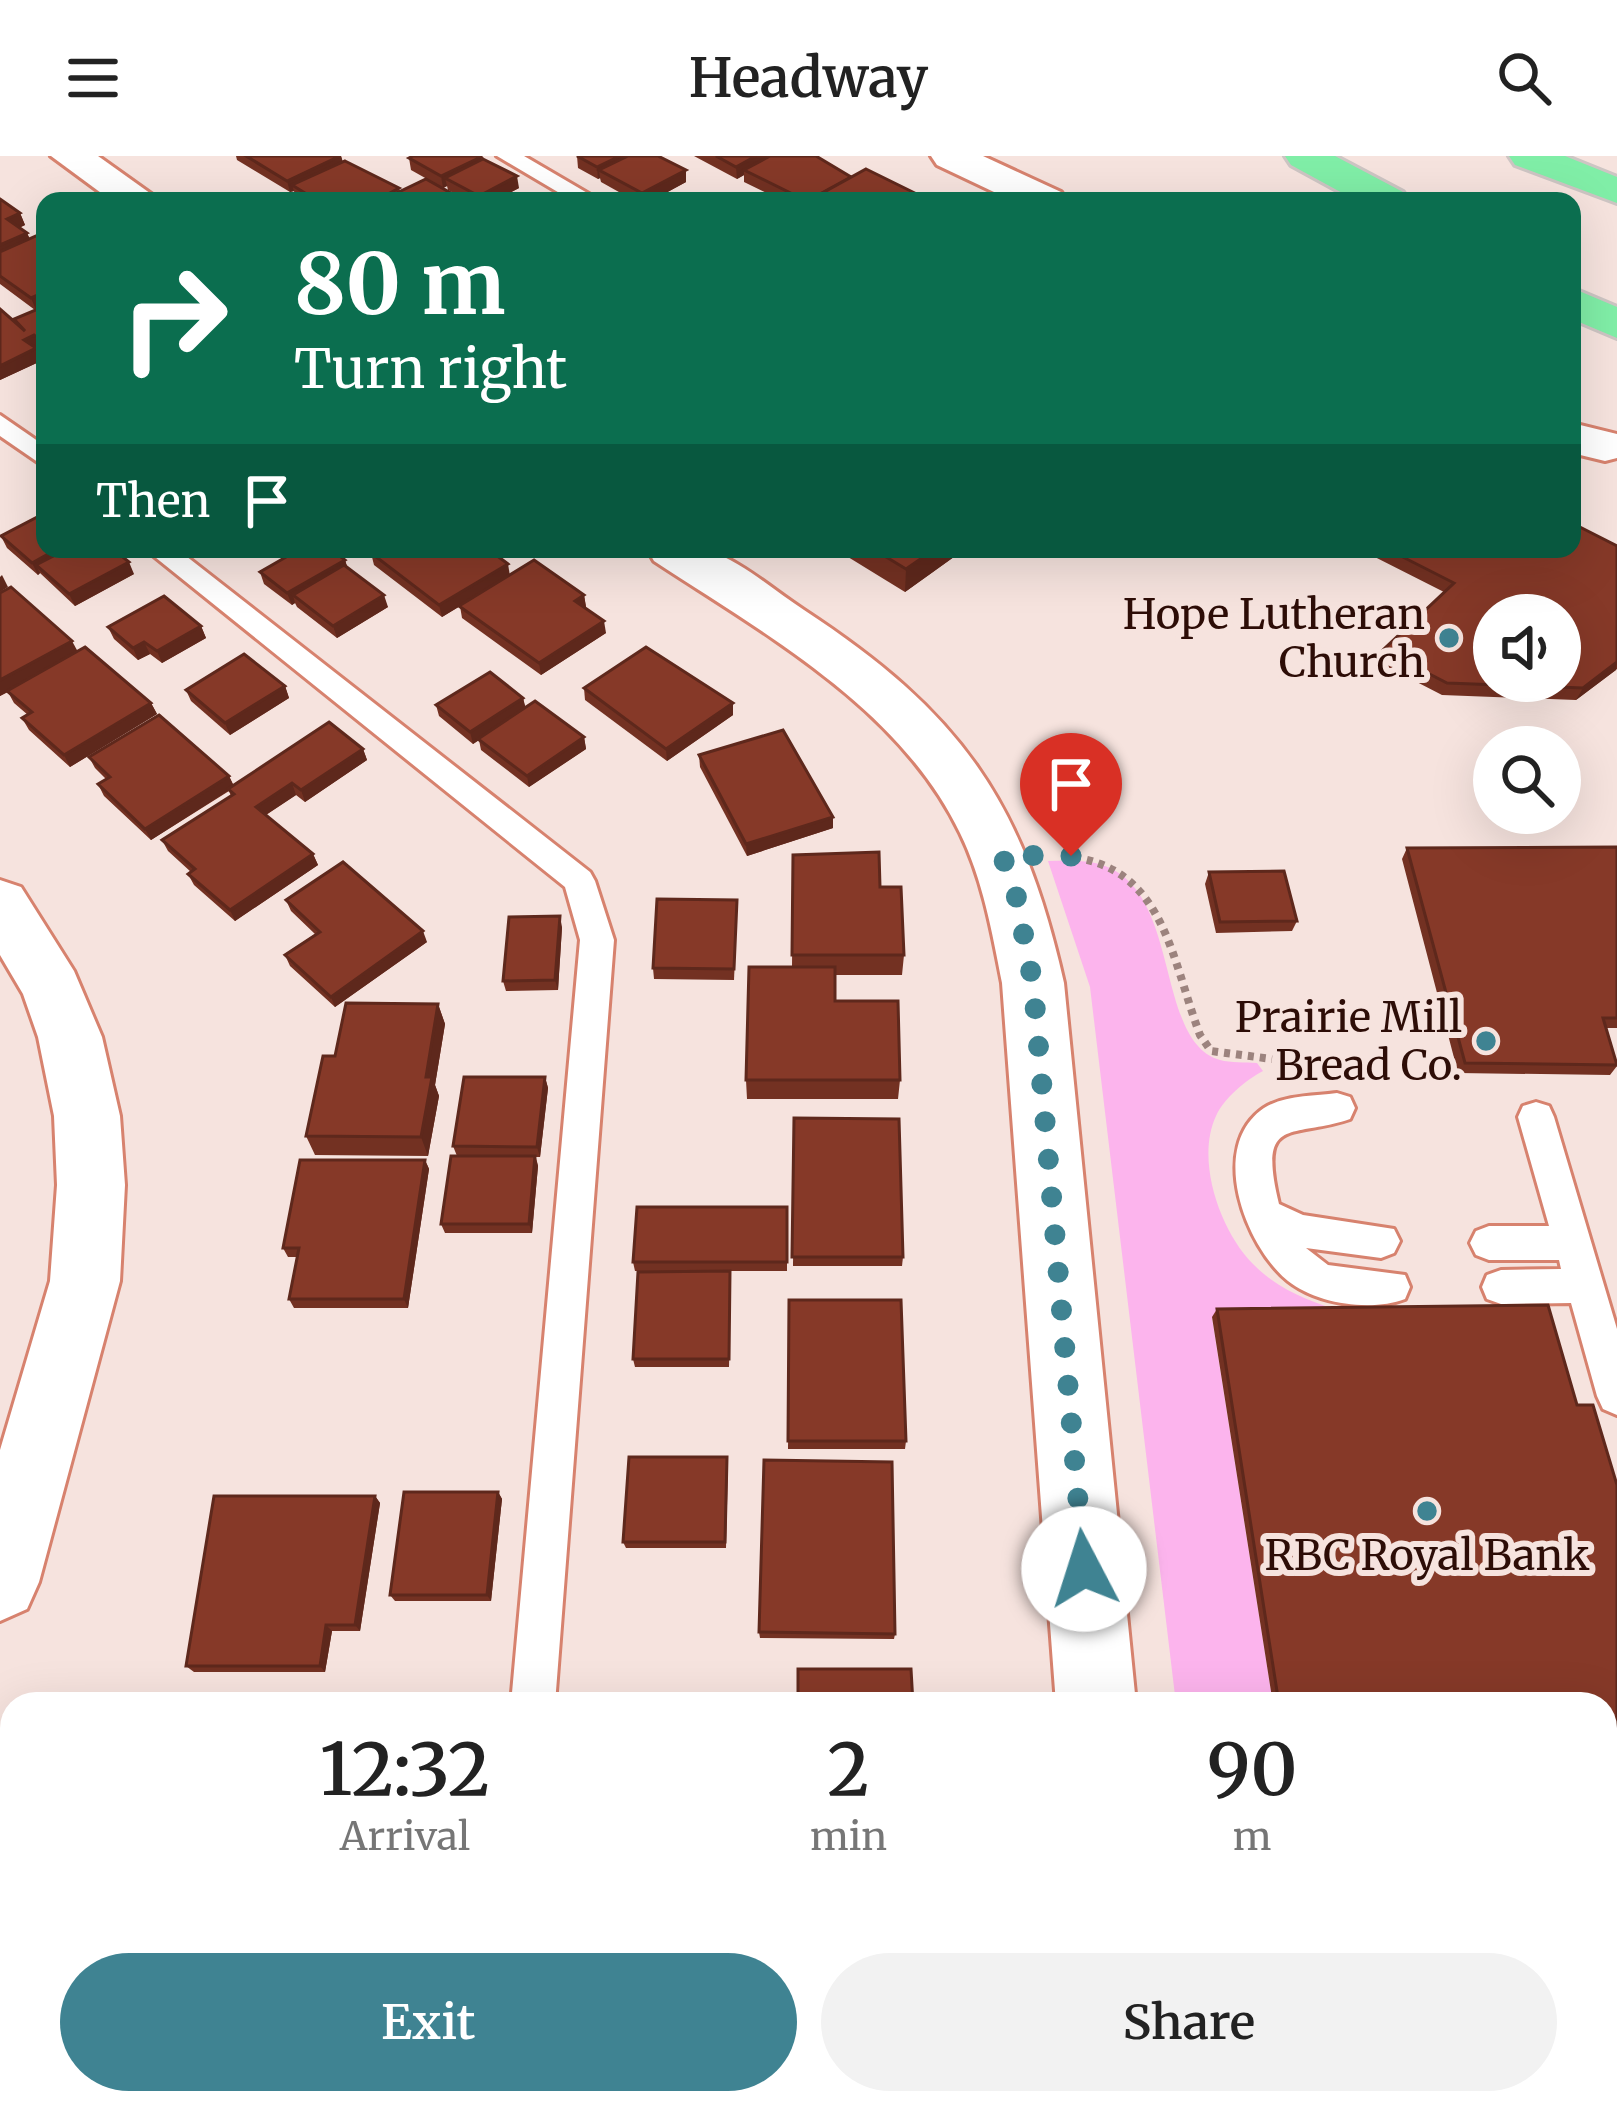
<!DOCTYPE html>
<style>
:root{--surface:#fff;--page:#f2f2f2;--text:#222;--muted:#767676;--accent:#3f8392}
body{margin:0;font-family:Merriweather,serif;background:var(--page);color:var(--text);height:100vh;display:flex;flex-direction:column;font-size:45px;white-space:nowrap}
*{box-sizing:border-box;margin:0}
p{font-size:39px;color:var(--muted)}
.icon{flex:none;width:66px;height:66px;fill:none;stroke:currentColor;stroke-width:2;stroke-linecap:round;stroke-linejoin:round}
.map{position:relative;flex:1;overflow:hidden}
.drawer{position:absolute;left:0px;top:1536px;width:1617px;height:423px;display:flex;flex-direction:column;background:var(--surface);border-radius:36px 36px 0 0;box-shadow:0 12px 48px #0002}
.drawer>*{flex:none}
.top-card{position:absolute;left:36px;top:36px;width:1545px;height:366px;border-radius:24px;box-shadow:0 12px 48px #0002;background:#0b6e4f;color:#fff;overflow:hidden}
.buttons{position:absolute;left:1473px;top:438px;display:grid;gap:24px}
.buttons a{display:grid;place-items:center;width:108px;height:108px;border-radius:50%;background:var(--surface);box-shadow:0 12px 48px #0002;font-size:60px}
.pin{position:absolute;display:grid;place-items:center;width:102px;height:102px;color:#fff;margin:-123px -51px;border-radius:50% 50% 50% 0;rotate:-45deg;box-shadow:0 0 12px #0007}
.pin .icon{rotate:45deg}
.me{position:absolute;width:132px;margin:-66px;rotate:355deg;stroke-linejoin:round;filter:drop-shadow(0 0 9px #0008)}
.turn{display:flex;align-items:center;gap:42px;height:252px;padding:0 60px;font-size:54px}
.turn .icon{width:156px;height:156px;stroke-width:2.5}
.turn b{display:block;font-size:84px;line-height:102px}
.then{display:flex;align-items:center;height:114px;padding:0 60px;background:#0003;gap:24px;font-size:45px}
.eta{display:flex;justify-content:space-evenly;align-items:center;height:204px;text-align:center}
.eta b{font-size:72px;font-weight:600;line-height:84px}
.cta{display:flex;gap:24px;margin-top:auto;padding:24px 60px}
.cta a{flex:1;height:138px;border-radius:72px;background:var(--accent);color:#fff;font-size:48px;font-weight:600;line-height:138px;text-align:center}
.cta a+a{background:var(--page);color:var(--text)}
header{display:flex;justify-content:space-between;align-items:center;height:156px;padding:0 60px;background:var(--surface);font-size:54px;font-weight:600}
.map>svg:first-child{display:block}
</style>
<header><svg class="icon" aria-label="menu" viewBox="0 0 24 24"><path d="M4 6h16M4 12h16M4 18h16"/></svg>Headway<svg class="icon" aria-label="search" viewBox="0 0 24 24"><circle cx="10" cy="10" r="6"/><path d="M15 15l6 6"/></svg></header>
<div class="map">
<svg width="1617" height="1958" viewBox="0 0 1617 1958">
<rect width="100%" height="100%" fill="#f6e3de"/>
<path fill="#fcb4ed" d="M 1048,705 C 1064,705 1080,704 1095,707 C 1184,726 1152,885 1220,904 C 1231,907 1245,906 1257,907 L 1263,915 C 1246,924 1224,942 1216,960 C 1195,1005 1221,1076 1253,1108 C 1278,1134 1311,1146 1344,1156 L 1212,1162 L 1273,1548 L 1176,1548 L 1090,831 Z"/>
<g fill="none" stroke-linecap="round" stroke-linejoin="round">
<defs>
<g id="lane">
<path d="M 497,0 L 524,0 L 601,45 L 573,45 Z"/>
<path d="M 0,259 L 45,290 L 45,311 L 0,280 Z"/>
<path d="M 145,393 L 177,393 L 590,716 L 595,725 L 614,784 L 555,1548 L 511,1548 L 580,784 L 565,731 Z"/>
<path d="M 1337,937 L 1350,941 L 1355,952 L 1350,963 C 1292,983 1257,958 1279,1048 L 1303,1059 L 1394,1073 L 1400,1085 L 1394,1097 L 1381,1102 L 1306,1092 L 1328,1109 L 1405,1119 L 1410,1131 L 1405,1143 C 1371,1156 1317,1148 1288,1125 C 1246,1091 1207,991 1264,952 C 1285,939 1314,940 1337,937 Z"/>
<path d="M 1536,946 L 1549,950 L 1554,961 L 1617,1173 L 1617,1259 L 1603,1253 L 1597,1240 L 1571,1147 L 1501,1148 L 1487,1143 L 1482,1131 L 1487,1119 L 1501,1114 L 1561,1113 L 1559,1104 L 1489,1104 L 1476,1099 L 1470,1087 L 1476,1075 L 1489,1070 L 1549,1070 L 1518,961 L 1523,950 Z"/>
<path d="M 475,1947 L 525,1947 L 524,1958 L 474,1958 Z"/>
</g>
<g id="street">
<path d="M 51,0 L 98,0 L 161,45 L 112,45 Z"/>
<path d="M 931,0 L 983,0 L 1061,36 L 1067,45 L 1013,45 L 937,9 Z"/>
<path d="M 1572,267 L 1617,278 L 1617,302 L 1605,305 L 1572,297 Z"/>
<path d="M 647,393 C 665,393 694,388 711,395 C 743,407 775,435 804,454 C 961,557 1023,645 1064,827 L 1136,1548 L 1056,1548 L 1002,827 C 992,776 983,724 960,677 C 900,552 765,478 654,405 Z"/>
<path d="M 0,724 L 21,731 L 74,815 L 102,881 L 120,960 L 125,1029 L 120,1125 L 39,1426 L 27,1453 L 0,1465 L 0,1294 L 50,1125 L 57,1029 L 54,960 L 38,881 L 23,838 L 0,799 Z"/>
<rect x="1085" y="1947" width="92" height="11"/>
</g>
<g id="highway">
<path d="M 1285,0 L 1335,0 L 1403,36 L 1409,45 L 1357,45 L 1291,9 Z"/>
<path d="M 1509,0 L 1565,0 L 1617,21 L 1617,47 L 1515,9 Z"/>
<path d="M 1572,132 L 1617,151 L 1617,182 L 1572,163 Z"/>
</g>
</defs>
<use href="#lane" stroke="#d7826e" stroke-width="6"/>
<use href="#street" stroke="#d7826e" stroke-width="6"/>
<use href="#highway" stroke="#cdc5c3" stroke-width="6"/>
<path stroke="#9c837e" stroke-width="8" stroke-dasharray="6 6" stroke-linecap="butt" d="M 1063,700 C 1164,708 1170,799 1200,879 L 1211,895 L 1272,903"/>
<use href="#lane" fill="#fff" fill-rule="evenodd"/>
<use href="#street" fill="#fff" fill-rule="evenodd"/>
<use href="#highway" fill="#80eea7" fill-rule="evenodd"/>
</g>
<g fill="#733122">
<path d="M 236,0 L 341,0 L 343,6 L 399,32 L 400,35 L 449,36 L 450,45 L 302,45 L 295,41 L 294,35 L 290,36 L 237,4 Z"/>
<path d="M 577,0 L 686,14 L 686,26 L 651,45 L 635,45 L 601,26 L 600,22 L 598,23 L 578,12 Z"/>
<path d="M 694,0 L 816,0 L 851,21 L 931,45 L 783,45 L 744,26 L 744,19 L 737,23 Z"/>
<path d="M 481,1 L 481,4 L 519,32 L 494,45 L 469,45 L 448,34 L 447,30 L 443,32 L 411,14 L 409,2 Z"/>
<path d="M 0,43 L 20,57 L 25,69 L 19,72 L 27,77 L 30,83 L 45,86 L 45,195 L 40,191 L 36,193 L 41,205 L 0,224 L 0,153 L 16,167 L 35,154 L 0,128 Z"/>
<path d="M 1572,355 L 1578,358 L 1574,367 L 1617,390 L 1617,513 L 1576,544 L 1442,539 L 1378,506 L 1383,494 L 1444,436 L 1359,393 L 1572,393 Z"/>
<path d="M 1,380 L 134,418 L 75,450 L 40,417 L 38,419 L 7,392 Z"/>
<path d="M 835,393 L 965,393 L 905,436 Z"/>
<path d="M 371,397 L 510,418 L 584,439 L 586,451 L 584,452 L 606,477 L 541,519 L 462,462 L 460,450 L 442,461 L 374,409 Z"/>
<path d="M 345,404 L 347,411 L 388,451 L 337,482 L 297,451 L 295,447 L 292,449 L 264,428 L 260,416 Z"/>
<path d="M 0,437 L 77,495 L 151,547 L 157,558 L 70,611 L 29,574 L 22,562 L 28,559 L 14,547 L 8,536 L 0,540 Z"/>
<path d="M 201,470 L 206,482 L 162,507 L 150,498 L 138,504 L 114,483 L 108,471 Z"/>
<path d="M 285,530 L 289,542 L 230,579 L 191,545 L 186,534 Z"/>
<path d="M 584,532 L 733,547 L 733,559 L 667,605 L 585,544 Z"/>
<path d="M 523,542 L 525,552 L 584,581 L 586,593 L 529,631 L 481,594 L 479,584 L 473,588 L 439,560 L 436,549 Z"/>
<path d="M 363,593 L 367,604 L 305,646 L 296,639 L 266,659 L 313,698 L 318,709 L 235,765 L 194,729 L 188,718 L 191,716 L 168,695 L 162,684 L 231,640 L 229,635 L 151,684 L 104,640 L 98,628 L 106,623 L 95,612 L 89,601 L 229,620 L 234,630 Z"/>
<path d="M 699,599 L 833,661 L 833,672 L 747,700 L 700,611 Z"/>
<path d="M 1617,691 L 1617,872 L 1606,872 L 1617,910 L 1610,919 L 1458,917 L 1402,703 L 1407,692 Z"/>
<path d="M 793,699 L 880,731 L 904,799 L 902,819 L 835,819 L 835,845 L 900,924 L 898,943 L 747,943 L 746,924 L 792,811 Z"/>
<path d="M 1209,716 L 1297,765 L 1292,775 L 1216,777 L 1205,728 Z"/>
<path d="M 286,744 L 427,786 L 335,851 L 290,810 L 285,799 L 315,778 L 291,755 Z"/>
<path d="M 737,755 L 734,824 L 654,823 L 653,812 Z"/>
<path d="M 562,771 L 558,834 L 506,835 L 503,825 Z"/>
<path d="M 438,848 L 445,868 L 435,929 L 439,940 L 428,1000 L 315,999 L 306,980 L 335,900 Z"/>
<path d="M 545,921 L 548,932 L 540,1001 L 536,1001 L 538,1010 L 532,1077 L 445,1077 L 441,1068 L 457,1000 L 453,990 Z"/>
<path d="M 794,962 L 903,1101 L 902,1110 L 793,1110 Z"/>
<path d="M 425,1004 L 429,1013 L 408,1152 L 294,1152 L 289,1143 L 297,1101 L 288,1101 L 283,1092 Z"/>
<path d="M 787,1051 L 787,1115 L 635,1115 L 633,1106 Z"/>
<path d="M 731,1124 L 729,1211 L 635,1211 L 633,1203 Z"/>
<path d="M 789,1144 L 906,1285 L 905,1293 L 788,1293 Z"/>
<path d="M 1217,1153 L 1577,1249 L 1617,1329 L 1617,1574 L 1605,1574 L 1605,1548 L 1273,1548 L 1212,1161 Z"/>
<path d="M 728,1308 L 726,1392 L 626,1392 L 623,1386 Z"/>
<path d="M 498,1336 L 502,1343 L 491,1445 L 395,1445 L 390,1439 Z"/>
<path d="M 375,1340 L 380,1347 L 360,1475 L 332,1475 L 325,1516 L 194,1516 L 186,1510 Z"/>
<path d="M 759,1476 L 895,1478 L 894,1483 L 760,1482 Z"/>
<path d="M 1335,1947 L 1605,1947 L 1617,1958 L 1337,1958 Z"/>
</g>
<g fill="#5e281c">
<path d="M 341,0 L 344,12 L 292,29 L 294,35 L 290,36 L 287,25 Z"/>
<path d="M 620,0 L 634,0 L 599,14 L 600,22 L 598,23 L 597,11 Z"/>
<path d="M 756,0 L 779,0 L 744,14 L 744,19 L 737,23 L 736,11 Z"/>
<path d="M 481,1 L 483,13 L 445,22 L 447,30 L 443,32 L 441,20 Z"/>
<path d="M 686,14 L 686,26 L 651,45 L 643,45 L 642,37 Z"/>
<path d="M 517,20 L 519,32 L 494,45 L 480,45 L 479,40 Z"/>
<path d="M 449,36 L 450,45 L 430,45 Z"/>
<path d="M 20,57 L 25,69 L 12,75 L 7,63 Z"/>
<path d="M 27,77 L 32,89 L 0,104 L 0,89 Z"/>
<path d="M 45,136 L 45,150 L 36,154 L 31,142 Z"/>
<path d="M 34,179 L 40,191 L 36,193 L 41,205 L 0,224 L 0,210 L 24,184 Z"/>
<path d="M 57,393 L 85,393 L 36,409 L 40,417 L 38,419 L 32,407 Z"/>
<path d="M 935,393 L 965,393 L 905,436 L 906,413 Z"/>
<path d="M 345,404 L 349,416 L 293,439 L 295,447 L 292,449 L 287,437 Z"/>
<path d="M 129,406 L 134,418 L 75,450 L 69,438 Z"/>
<path d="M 508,408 L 510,420 L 442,461 L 439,449 Z"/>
<path d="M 2,419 L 8,431 L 0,436 L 0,421 Z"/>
<path d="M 384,439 L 388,451 L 337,482 L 333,470 Z"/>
<path d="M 584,439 L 586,451 L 577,457 L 575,445 Z"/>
<path d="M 604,465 L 606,477 L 541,519 L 539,507 Z"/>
<path d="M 201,470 L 206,482 L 162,507 L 157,495 Z"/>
<path d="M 72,485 L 78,496 L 0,540 L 0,524 Z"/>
<path d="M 144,486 L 150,498 L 138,504 L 133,492 Z"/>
<path d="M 1617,506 L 1616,514 L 1576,544 L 1583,532 Z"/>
<path d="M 285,530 L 289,542 L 230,579 L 225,567 Z"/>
<path d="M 523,542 L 526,553 L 473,588 L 470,576 Z"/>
<path d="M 151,547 L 157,558 L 70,611 L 64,599 Z"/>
<path d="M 733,547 L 733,559 L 667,605 L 666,593 Z"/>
<path d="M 584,581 L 586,593 L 529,631 L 527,620 Z"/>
<path d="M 363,593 L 367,604 L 305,646 L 301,634 Z"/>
<path d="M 229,620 L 234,631 L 151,684 L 145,673 Z"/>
<path d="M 292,627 L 296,639 L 261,662 L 256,651 Z"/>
<path d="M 833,661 L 833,672 L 747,700 L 746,688 Z"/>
<path d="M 313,698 L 318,709 L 235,765 L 230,754 Z"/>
<path d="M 560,760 L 562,771 L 558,834 L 555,824 Z"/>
<path d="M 423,775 L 427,786 L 335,851 L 331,841 Z"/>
<path d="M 438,848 L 445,868 L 435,929 L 439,940 L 428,1000 L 421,981 L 426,921 Z"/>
<path d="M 545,921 L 548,932 L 540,1001 L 537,991 Z"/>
<path d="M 535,1000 L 538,1010 L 532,1077 L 529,1068 Z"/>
<path d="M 425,1004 L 429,1013 L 408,1152 L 404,1143 Z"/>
<path d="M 498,1336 L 502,1343 L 491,1445 L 487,1439 Z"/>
<path d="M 375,1340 L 380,1347 L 360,1475 L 355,1469 Z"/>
<path d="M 326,1469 L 332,1475 L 325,1516 L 320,1510 Z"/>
<path d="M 259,1947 L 266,1947 L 265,1958 L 257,1958 Z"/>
<path d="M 434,1947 L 439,1947 L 437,1958 L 432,1958 Z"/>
</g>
<g fill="#863928" stroke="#5e281c" stroke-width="3" fill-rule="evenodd">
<path d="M 246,0 L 340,0 L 287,25 Z"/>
<path d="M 413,0 L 480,0 L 481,1 L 441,20 L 409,2 Z"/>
<path d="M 577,0 L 620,0 L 597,11 Z"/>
<path d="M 628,0 L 658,0 L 686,14 L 642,37 L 599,14 Z"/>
<path d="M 716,0 L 756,0 L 736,11 Z"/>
<path d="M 770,0 L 816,0 L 851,21 L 807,45 L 744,14 Z"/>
<path d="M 483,3 L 517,20 L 479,40 L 445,22 Z"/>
<path d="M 345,5 L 399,32 L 375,45 L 318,45 L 292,29 Z"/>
<path d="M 866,13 L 931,45 L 808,45 Z"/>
<path d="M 426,23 L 449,36 L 430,45 L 380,45 Z"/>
<path d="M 549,38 L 562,45 L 536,45 Z"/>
<path d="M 0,43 L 20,57 L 7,63 L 27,77 L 0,89 Z"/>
<path d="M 36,80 L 45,86 L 45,136 L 31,142 L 0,120 L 0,96 Z"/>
<path d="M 45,150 L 45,188 L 34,179 L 24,184 L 36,192 L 0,210 L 0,153 L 25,175 L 14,163 Z"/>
<path d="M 45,357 L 45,393 L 57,393 L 32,407 L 1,380 Z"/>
<path d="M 1572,367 L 1617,390 L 1617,506 L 1583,532 L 1447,527 L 1383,494 L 1454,427 L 1387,393 L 1572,393 ZM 1494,459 L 1560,459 L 1560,525 L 1494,525 Z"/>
<path d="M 67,393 L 113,393 L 129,406 L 69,438 L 36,409 Z"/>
<path d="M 300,393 L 331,393 L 345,404 L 287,437 L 260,416 Z"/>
<path d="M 378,393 L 488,393 L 508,408 L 439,449 L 371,397 Z"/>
<path d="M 873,393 L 935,393 L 906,413 Z"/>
<path d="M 534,404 L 584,439 L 575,445 L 604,465 L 539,507 L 459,450 Z"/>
<path d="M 344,409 L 384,439 L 333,470 L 293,439 Z"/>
<path d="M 11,431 L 72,485 L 0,524 L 0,437 Z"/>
<path d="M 164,440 L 201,470 L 157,495 L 144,486 L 133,492 L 108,471 Z"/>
<path d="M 85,491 L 151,547 L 64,599 L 22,562 L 32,556 L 7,535 Z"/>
<path d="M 646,491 L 733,547 L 666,593 L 584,532 Z"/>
<path d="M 244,498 L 285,530 L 225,567 L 186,534 Z"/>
<path d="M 490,516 L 523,542 L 470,576 L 436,549 Z"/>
<path d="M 535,545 L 584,581 L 527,620 L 478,583 Z"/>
<path d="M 159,559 L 229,620 L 145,673 L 98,628 L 110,621 L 89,601 Z"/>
<path d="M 329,566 L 363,593 L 301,634 L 292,627 L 256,651 L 313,698 L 230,754 L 188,718 L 195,713 L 162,684 L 234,638 L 228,633 Z"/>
<path d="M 783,574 L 833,661 L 746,688 L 699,599 Z"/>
<path d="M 1617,691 L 1617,862 L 1603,862 L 1617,909 L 1465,907 L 1407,692 Z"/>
<path d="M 879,696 L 880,731 L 901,731 L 904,799 L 792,799 L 793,699 Z"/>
<path d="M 343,706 L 423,775 L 331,841 L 285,799 L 320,776 L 286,744 Z"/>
<path d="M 1284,715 L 1297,765 L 1220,766 L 1209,716 Z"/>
<path d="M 657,743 L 737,744 L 734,813 L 653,812 Z"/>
<path d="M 560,760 L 555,824 L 503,825 L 509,761 Z"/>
<path d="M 749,811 L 835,811 L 835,845 L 898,845 L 900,924 L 746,924 Z"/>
<path d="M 346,847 L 438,848 L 426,921 L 432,921 L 421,981 L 306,980 L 323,900 L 335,900 Z"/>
<path d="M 464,921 L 545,921 L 537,991 L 453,990 Z"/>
<path d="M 794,962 L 899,963 L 903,1101 L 792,1101 Z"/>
<path d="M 451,1000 L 535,1000 L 529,1068 L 441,1068 Z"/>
<path d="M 300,1004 L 425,1004 L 404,1143 L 289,1143 L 299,1092 L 283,1092 Z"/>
<path d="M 637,1051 L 787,1051 L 787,1106 L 633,1106 Z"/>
<path d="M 730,1115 L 729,1203 L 633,1203 L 638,1116 Z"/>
<path d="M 789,1144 L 901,1144 L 906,1285 L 788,1285 Z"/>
<path d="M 1548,1149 L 1577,1249 L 1593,1249 L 1617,1329 L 1617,1569 L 1605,1569 L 1605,1548 L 1279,1548 L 1217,1153 Z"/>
<path d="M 629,1301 L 727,1301 L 725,1386 L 623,1386 Z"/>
<path d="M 764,1304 L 892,1306 L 895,1478 L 759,1476 Z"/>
<path d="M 404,1336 L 498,1336 L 487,1439 L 390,1439 Z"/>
<path d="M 214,1340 L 375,1340 L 355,1469 L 326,1469 L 320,1510 L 186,1510 Z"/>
<path d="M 798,1513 L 911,1513 L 913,1548 L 798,1548 Z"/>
<path d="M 186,1542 L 316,1543 L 315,1548 L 184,1548 Z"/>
<path d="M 1605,1643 L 1617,1691 L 1617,1958 L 1344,1958 L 1342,1947 L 1605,1947 Z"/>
<path d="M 103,1947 L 259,1947 L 257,1958 L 101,1958 Z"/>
<path d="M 319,1947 L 434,1947 L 432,1958 L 317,1958 Z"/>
<path d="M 587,1947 L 694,1947 L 694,1958 L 586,1958 Z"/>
<rect x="761" y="1947" width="150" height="11"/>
</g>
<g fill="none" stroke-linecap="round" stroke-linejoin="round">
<path stroke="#3f8392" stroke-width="21" stroke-dasharray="0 37.8" d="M 1071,700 L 1002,699 L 1016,739 L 1033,827 L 1084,1413"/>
</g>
<g fill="#3f8392" stroke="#f6e3de" stroke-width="4.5">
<circle cx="1449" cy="482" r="12"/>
<circle cx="1486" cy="885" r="12"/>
<circle cx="1427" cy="1355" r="12"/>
</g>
<g text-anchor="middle" stroke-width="12" stroke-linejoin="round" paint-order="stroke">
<g font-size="42" fill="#2d0d07" stroke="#f6e3de" text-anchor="end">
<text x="1425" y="473">Hope Lutheran<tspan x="1425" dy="48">Church</tspan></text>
<text x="1462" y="876">Prairie Mill<tspan x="1462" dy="48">Bread Co.</tspan></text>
<text x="1427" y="1414" text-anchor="middle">RBC Royal Bank</text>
</g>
</g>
</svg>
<div class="buttons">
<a><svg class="icon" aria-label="sound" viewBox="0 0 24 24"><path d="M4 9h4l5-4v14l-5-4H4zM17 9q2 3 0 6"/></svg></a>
<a><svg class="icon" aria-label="search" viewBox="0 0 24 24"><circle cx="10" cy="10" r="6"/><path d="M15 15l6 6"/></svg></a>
</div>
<div class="pin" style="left:1071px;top:700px;background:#d93025"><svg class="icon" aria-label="arrive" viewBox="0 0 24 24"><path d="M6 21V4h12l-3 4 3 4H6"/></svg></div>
<svg class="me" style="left:1084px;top:1413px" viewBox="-20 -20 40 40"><circle r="19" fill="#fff"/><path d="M0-13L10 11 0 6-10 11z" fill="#3f8392"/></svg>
<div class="top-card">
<div class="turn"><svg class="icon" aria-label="right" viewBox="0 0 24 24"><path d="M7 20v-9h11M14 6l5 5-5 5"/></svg><div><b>80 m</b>Turn right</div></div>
<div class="then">Then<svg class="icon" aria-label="arrive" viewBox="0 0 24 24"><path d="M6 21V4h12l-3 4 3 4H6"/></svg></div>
</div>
<section class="drawer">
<div class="eta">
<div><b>12:32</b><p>Arrival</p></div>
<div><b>2</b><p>min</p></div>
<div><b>90</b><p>m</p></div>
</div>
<div class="cta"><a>Exit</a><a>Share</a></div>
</section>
</div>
